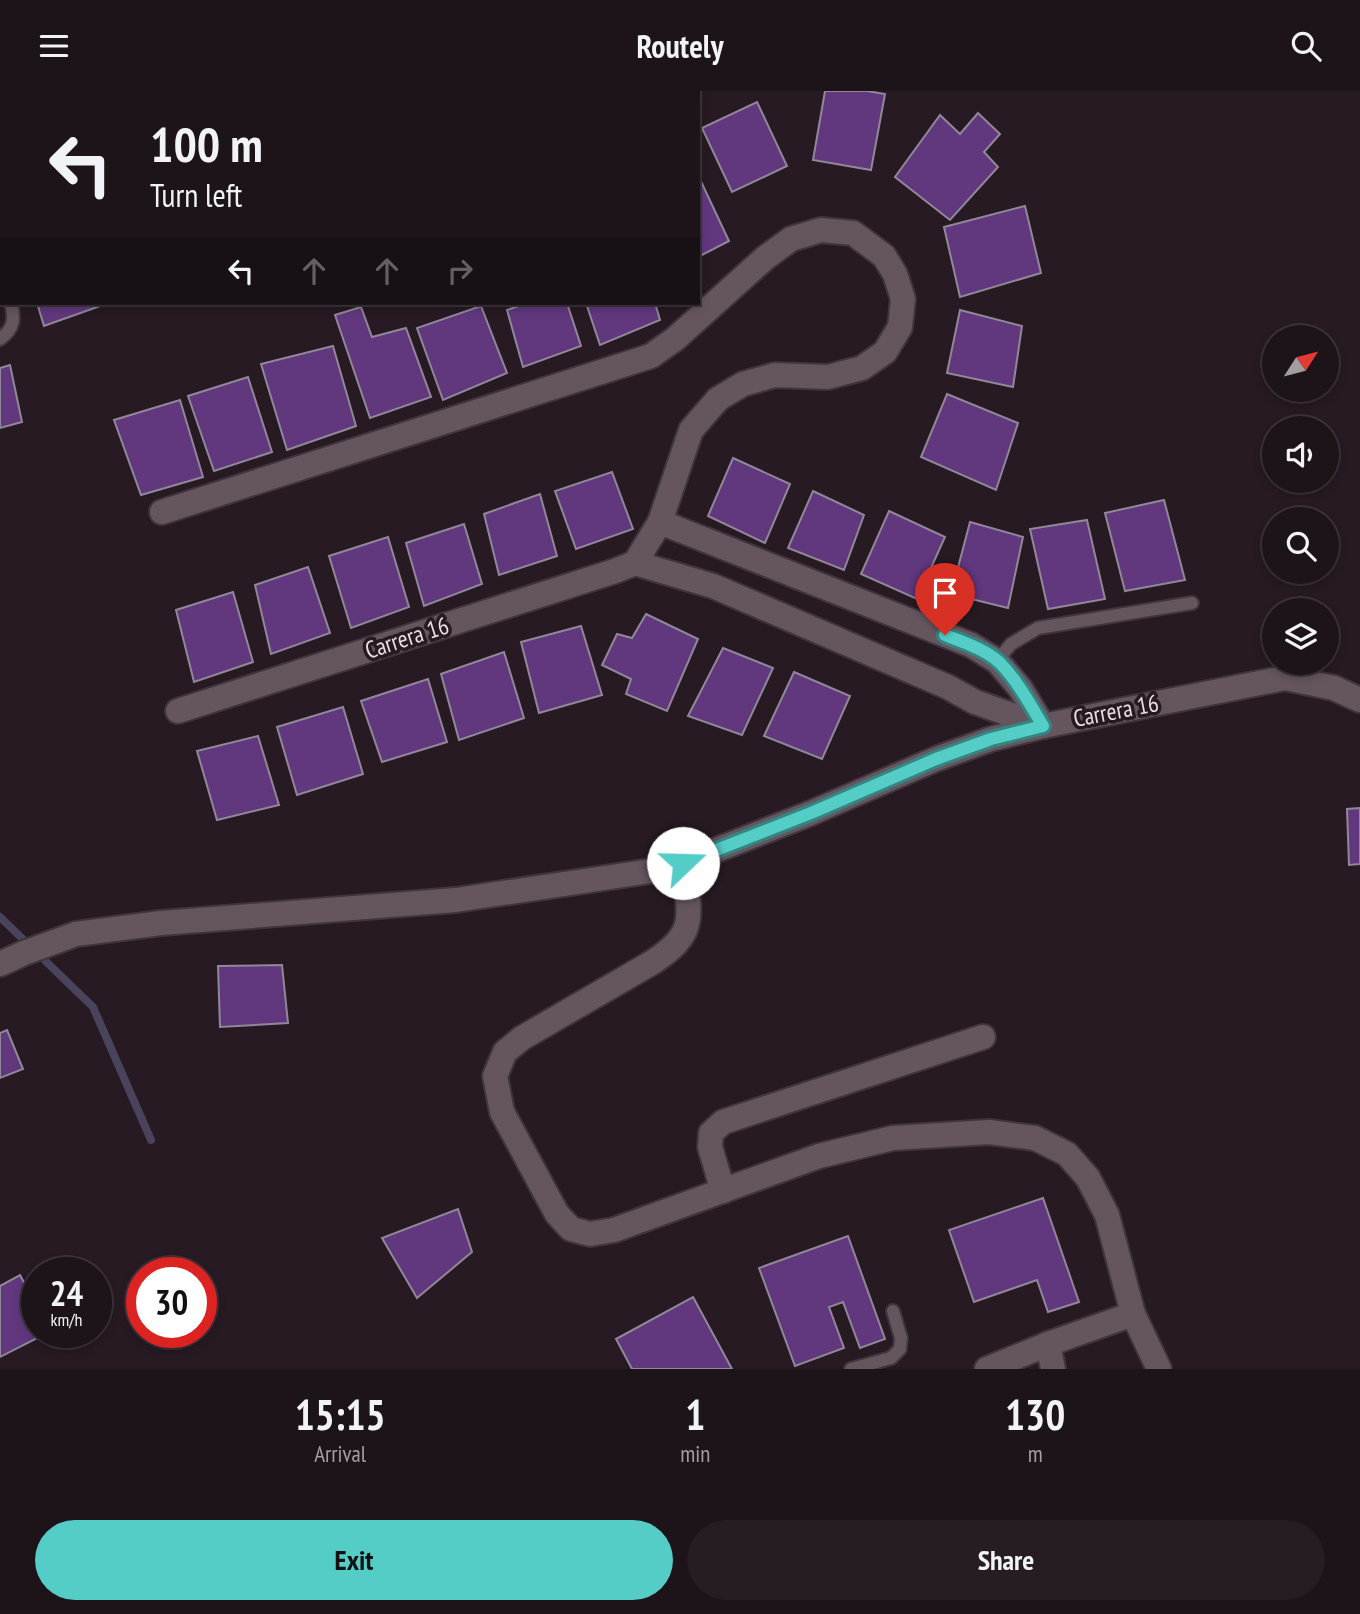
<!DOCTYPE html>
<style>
:root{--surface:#1d141a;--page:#251d23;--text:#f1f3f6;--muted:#a09ea2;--line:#3b3339;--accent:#54cdc7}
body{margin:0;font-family:"PT Sans Narrow",sans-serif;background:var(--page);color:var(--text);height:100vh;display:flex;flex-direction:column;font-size:26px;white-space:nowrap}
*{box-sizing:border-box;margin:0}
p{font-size:23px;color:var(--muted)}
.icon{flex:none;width:38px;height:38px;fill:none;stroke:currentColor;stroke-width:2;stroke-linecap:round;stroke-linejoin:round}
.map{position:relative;height:1278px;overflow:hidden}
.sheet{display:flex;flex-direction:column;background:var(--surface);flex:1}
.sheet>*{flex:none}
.banner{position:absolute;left:0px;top:0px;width:700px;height:214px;box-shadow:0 4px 10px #0003,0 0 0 2px var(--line);background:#1d141a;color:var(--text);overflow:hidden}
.needle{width:46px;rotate:54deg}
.buttons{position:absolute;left:1262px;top:234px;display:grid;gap:14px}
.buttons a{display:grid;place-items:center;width:77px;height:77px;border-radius:50%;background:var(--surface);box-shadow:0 4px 10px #0003,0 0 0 2px var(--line);font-size:35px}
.speed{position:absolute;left:21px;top:1166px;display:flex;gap:14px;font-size:35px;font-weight:700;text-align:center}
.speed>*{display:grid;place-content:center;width:91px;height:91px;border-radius:50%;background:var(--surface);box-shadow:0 4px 10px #0003,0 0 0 2px var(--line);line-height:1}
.speed small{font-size:18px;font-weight:400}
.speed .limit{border:10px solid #d22;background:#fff;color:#111}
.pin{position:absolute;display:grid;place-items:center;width:60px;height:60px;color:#fff;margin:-72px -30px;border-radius:50% 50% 50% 0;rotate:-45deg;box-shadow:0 0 7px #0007}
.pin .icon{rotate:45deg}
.me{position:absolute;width:77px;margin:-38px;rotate:69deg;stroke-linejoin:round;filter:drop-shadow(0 0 5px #0008)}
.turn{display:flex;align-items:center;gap:24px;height:147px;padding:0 35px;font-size:32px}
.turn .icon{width:91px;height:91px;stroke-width:2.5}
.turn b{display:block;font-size:49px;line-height:60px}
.lanes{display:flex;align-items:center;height:66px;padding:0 35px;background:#0003;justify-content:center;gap:35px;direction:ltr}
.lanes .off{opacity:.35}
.eta{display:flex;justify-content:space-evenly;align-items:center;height:119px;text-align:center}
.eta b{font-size:42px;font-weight:600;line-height:49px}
.cta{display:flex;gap:14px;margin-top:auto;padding:14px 35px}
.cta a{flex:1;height:80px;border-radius:42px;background:var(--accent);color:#111;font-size:28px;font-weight:600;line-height:80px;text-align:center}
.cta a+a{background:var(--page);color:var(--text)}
header{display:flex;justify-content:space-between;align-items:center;height:91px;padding:0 35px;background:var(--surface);font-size:32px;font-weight:600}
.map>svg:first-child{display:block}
</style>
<header><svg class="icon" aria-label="menu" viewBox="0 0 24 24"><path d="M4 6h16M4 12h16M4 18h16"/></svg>Routely<svg class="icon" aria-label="search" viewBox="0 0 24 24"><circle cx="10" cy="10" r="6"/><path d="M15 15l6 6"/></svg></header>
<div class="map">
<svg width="1360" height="1278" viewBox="0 0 1360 1278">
<rect width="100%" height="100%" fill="#271a23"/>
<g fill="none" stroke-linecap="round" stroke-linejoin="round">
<path stroke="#49435c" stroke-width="8" d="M 0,826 L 93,916 L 151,1049"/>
</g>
<g fill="#61387e" stroke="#908898" stroke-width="2">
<path d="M 0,0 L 40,0 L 41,2 L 2,2 L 2,73 L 0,73 Z"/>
<path d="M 233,0 L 318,0 L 317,2 L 232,2 Z"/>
<path d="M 825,0 L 867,0 L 885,3 L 871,79 L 813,69 Z"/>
<path d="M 757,11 L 787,75 L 732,101 L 702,37 Z"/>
<path d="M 978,22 L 1000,43 L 984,61 L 998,76 L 950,129 L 895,86 L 940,24 L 960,43 Z"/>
<path d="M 698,84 L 729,150 L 698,166 Z"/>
<path d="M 1025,115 L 1041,182 L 960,206 L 944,136 Z"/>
<path d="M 37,212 L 103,212 L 103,214 L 44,235 Z"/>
<path d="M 528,212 L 567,212 L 581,255 L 523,276 L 507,219 Z"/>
<path d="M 586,212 L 655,212 L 660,229 L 600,254 Z"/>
<path d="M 481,215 L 507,282 L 443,309 L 417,237 Z"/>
<path d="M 361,216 L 372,246 L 406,237 L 431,306 L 370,327 L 335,224 Z"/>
<path d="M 960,219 L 1022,235 L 1013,296 L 947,282 Z"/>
<path d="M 333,255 L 356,335 L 287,359 L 261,273 Z"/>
<path d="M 10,274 L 22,331 L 0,337 L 0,277 Z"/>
<path d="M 248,286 L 272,361 L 214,380 L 188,305 Z"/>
<path d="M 947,303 L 1018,332 L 996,399 L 921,366 Z"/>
<path d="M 180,309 L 203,386 L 141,404 L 114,329 Z"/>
<path d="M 733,367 L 790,393 L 765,452 L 708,425 Z"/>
<path d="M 612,381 L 633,438 L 576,458 L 555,400 Z"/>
<path d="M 813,400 L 864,424 L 844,479 L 788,457 Z"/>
<path d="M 540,403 L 557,465 L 499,484 L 484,423 Z"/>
<path d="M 1164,409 L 1185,489 L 1125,500 L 1105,422 Z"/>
<path d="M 889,420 L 945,446 L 917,508 L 861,483 Z"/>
<path d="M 1087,429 L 1105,508 L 1048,518 L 1030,438 Z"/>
<path d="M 970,431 L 1023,446 L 1008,517 L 951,503 Z"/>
<path d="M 464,433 L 482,493 L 424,515 L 406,452 Z"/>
<path d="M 388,446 L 409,516 L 351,537 L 329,465 Z"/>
<path d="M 308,476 L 330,542 L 271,563 L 255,494 Z"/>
<path d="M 233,501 L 253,571 L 194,591 L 176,519 Z"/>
<path d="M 646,523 L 698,548 L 667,620 L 626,603 L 631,588 L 602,574 L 617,543 L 632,547 Z"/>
<path d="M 581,535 L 602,604 L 539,622 L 521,551 Z"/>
<path d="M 723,557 L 773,577 L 742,644 L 688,625 Z"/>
<path d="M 504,561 L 524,627 L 459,649 L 441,583 Z"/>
<path d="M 794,581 L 850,605 L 822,668 L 764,645 Z"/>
<path d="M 428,588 L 447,651 L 382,671 L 361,610 Z"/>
<path d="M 343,616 L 363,683 L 297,704 L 277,636 Z"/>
<path d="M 258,645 L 279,714 L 217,729 L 197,660 Z"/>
<path d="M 1360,717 L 1360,773 L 1349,774 L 1347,718 Z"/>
<path d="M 282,874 L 288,932 L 220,936 L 218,875 Z"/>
<path d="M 7,939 L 23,978 L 0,987 L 0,942 Z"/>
<path d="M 1043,1107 L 1079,1211 L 1048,1221 L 1037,1189 L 974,1211 L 949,1139 Z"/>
<path d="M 458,1118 L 472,1161 L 417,1207 L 382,1147 Z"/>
<path d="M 848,1145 L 885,1248 L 860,1257 L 843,1211 L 829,1216 L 844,1257 L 795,1275 L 759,1177 Z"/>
<path d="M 20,1184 L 37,1216 L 37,1241 L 49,1241 L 0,1266 L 0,1195 Z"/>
<path d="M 693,1206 L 732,1278 L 632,1278 L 616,1248 Z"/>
</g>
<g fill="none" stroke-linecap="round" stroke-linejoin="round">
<defs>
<g id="lane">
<path d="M 0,168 L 2,175"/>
<path d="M 0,248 C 14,238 15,228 11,212"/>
<path d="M 997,570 L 1011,553 L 1038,537 L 1192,512"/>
<path d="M 851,1278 L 891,1267 L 900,1258 L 901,1247 L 893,1220"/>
</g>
<g id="street">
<path d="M 162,421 L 651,265 L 675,248 L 765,167 L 791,148 L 821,139 L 853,142 L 884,165 L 895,183 L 903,208 L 900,236 L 885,261 L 862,277 L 828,286 L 775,284 L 743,293 L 718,308 L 691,339 L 660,431 L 635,472"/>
<path d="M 660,431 L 971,554 L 997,570 L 1020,597 L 1043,635"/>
<path d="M 635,472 L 713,495 L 948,596 L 975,611 L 1043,635"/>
<path d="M 178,620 L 615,480 L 635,472"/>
<path d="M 683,772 C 685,791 693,821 685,839 C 679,853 665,863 653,871 L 522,947 L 505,961 L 495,985 L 502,1021 L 557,1123 L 571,1138 L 590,1143 L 614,1139 L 819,1065 L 893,1047 L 989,1041 L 1035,1047 L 1067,1063 L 1088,1087 L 1107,1124 L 1133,1223 L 1159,1278"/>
<path d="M 0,873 L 24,862 L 76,843 L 161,832 L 456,809 L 651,780 L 683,772 L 811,722 L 936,668 L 991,648 L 1043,635 L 1285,587 L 1334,597 L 1360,609"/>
<path d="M 723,1100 L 710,1056 L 711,1042 L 723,1031 L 983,946"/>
<path d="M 1048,1253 L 1053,1278"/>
<path d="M 987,1278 L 1048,1253 L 1133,1223"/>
</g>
</defs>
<use href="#lane" stroke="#3f353c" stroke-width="16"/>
<use href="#street" stroke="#3f353c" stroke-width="28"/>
<use href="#lane" stroke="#65555f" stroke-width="12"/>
<use href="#street" stroke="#65555f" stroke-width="24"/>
</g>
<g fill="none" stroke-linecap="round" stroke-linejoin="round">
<defs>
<path id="route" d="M 683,772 L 811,722 L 936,668 L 991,648 L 1043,635 C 1030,613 1017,589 999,571 C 985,558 962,551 945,544"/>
</defs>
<use href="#route" stroke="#378581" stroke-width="18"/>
<use href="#route" stroke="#54cdc7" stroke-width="12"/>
</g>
<g text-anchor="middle" stroke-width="7" stroke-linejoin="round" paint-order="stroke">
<g font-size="24" fill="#e8dee4" stroke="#271a23">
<text transform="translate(407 547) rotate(-18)" y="8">Carrera 16</text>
<text transform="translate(1116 620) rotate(-11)" y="8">Carrera 16</text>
</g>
</g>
</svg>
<div class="buttons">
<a><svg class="needle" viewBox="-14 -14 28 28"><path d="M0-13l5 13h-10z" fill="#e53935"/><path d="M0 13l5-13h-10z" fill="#a09ea2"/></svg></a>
<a><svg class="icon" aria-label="sound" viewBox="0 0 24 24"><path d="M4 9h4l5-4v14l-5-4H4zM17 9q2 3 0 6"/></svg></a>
<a><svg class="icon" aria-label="search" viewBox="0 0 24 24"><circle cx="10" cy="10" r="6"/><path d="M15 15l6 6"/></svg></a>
<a><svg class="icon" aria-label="layers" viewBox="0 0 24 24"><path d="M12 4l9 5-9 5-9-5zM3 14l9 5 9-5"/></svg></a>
</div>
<div class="speed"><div>24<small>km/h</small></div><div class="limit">30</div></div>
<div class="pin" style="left:945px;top:544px;background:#d93025"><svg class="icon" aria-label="arrive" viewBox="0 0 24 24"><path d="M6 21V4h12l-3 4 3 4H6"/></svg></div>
<svg class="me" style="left:683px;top:772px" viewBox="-20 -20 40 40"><circle r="19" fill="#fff"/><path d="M0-13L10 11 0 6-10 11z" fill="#54cdc7"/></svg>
<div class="banner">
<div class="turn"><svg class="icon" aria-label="left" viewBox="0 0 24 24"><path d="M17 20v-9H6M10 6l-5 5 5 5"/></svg><div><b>100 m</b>Turn left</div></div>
<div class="lanes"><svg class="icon" aria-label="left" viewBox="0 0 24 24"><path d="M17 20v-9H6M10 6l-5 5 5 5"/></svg><svg class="icon off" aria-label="ahead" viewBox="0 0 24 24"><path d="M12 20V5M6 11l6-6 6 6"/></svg><svg class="icon off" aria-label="ahead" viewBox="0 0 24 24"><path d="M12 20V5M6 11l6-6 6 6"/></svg><svg class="icon off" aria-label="right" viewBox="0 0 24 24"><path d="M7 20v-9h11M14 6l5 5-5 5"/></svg></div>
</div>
</div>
<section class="sheet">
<div class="eta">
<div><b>15:15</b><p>Arrival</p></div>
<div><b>1</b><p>min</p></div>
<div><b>130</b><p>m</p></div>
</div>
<div class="cta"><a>Exit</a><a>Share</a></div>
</section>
